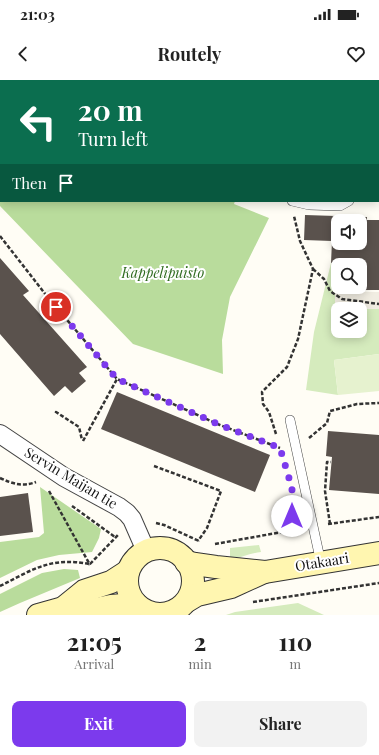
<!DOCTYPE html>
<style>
:root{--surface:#fff;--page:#f2f2f2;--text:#222;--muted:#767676;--accent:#7c3aed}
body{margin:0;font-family:"Playfair Display",serif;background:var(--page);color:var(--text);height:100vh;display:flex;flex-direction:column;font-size:15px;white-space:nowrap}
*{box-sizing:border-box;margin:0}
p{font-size:13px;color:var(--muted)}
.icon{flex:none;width:22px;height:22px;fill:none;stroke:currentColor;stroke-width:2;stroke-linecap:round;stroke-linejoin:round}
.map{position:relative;height:535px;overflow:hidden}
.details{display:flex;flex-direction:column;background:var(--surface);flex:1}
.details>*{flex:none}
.top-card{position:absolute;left:0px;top:0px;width:379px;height:122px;box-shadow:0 2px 10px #0003;background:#0b6e4f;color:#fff;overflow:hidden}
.fabs{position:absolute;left:331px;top:134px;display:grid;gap:8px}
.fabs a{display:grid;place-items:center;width:36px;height:36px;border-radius:8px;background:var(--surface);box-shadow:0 2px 10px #0003;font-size:20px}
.pin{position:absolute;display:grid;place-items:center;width:34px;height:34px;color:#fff;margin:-17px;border:2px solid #fff;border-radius:50%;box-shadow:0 1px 4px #0007}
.me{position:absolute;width:44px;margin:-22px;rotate:0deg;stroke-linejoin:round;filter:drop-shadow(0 0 3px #0008)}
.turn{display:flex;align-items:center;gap:14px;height:84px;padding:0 12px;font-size:18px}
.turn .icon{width:52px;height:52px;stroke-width:2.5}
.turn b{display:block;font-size:28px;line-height:34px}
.then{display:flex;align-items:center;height:38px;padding:0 12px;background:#0003;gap:8px;font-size:15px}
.eta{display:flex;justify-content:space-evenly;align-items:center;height:68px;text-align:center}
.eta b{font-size:24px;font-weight:700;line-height:28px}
.action{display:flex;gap:8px;margin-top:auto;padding:8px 12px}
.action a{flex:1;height:46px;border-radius:8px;background:var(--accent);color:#fff;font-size:16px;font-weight:700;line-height:46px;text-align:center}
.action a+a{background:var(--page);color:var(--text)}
.status{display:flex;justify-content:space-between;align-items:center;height:28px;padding:0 20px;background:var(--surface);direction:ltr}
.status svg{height:11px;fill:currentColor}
header{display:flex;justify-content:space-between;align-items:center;height:52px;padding:0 12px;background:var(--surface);font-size:18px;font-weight:700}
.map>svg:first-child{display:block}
</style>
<div class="status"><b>21:03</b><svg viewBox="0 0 49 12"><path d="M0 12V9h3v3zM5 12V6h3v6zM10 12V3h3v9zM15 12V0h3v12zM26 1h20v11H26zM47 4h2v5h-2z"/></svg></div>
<header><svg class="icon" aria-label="back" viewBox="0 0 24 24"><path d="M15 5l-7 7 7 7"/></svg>Routely<svg class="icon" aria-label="heart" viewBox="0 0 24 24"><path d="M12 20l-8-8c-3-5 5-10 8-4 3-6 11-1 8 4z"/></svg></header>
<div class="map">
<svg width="379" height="535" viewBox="0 0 379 535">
<rect width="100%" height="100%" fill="#fffdf5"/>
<g fill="#d5ebbd" fill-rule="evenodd">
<path d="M 331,183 L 345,183 L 345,185 L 338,185 L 338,207 L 345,207 L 345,212 L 336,212 L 335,228 L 379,229 L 379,274 L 334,280 L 338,315 L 306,310 L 314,252 ZM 338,229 L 360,229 L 360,251 L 338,251 Z"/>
<path d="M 259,465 L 261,472 C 250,473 241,478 230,479 L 230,468 Z"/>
<path d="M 298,523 L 324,535 L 226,535 L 235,532 Z"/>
</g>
<g fill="#b9dc9c">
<path d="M 0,0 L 332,0 L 332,1 L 1,1 L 1,121 L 235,121 L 234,124 L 269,138 L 230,217 L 222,260 L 223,294 L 133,264 L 0,126 Z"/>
<path d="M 40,407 L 101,449 L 99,458 L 92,472 L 59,475 L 37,480 L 0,498 L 0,462 L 39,457 L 44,453 Z"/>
<path d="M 64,489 L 78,490 L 80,498 L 20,523 L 0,532 L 0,514 L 42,493 Z"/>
</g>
<path fill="#e6f2cf" d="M 379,274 L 379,311 L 338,315 L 334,280 Z"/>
<path fill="#f1ede2" d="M 335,212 L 379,212 L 379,229 L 335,228 Z"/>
<g fill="#5a524d" fill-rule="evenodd">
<path d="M 305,135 L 367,137 L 367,140 L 379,140 L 379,210 L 344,210 L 345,207 L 360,207 L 360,185 L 345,185 L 345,183 L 331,183 L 332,161 L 304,160 ZM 338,141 L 360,141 L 360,163 L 338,163 Z"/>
<path d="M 0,178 L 29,211 L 23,215 L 87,287 L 79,293 L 86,301 L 72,313 L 65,306 L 54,316 L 0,254 Z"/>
<path d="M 117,312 L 270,375 L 255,412 L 101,349 Z"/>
<path d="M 328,351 L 379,355 L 379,414 L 329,410 L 332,377 L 326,376 Z"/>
<path d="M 28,413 L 33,452 L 0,456 L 0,417 Z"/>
</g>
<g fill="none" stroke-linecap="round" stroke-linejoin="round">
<defs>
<g id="lane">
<path d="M 378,99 L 379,98"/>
<path d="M 292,121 L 309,125 L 340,126 L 349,121"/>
<path d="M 290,340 L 321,483"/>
<path d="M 170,532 L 172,535"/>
</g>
<path id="street" d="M 0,354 L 64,397 L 119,427 L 127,433 L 132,439 L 146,471"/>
<g id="secondary">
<circle cx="160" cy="501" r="33"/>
<path d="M 186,482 L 195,484 L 216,487 L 265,492 L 379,473"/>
<path d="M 187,521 L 197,515 L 231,507 L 264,492"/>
<path d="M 63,528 L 87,531 L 111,526 L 136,524"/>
<path d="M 38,535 L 63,528 L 84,511 L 111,502 L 128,491"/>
</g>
</defs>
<use href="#lane" stroke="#444" stroke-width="10"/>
<use href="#street" stroke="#444" stroke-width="20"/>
<use href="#secondary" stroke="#333" stroke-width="24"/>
<g stroke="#333" stroke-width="2.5" stroke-dasharray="4 2" stroke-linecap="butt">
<path d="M 364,0 L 364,1"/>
<path d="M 236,1 L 238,0"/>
<path d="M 270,1 L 270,0"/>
<path d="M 0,42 L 1,43"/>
<path d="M 0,156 L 46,215 L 117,299 L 220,345 L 280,368"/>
<path d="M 313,189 L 324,199 L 330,211 L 342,219 L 379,224"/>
<path d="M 56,333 L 56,332 L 79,347 L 82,360"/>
<path d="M 276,354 L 269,332 L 263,324 L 262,312 L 287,287 L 298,259 L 313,189 L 300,161 L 294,136"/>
<path d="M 309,358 L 327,343 L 330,331 L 357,324 L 379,323"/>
<path d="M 83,361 L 117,299"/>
<path d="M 154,386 L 221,411 L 207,448 L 198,461"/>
<path d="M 0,398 C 13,404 23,407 36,402"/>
<path d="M 49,411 L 90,485"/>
<path d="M 292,425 L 292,450"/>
<path d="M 72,426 L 115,457"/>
<path d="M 156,443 L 164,445 L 199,461"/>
<path d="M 328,444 L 379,437"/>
<path d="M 330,444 L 325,411 L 327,382 L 331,382"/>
<path d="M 215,464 L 299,449"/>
<path d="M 90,484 L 119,454"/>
<path d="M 0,506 C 17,498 35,486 55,483 C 66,481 78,482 89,484"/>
<path d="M 253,522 L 379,503"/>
</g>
<use href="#lane" stroke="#fff" stroke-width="9"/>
<use href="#street" stroke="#fff" stroke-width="18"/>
<use href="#secondary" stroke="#fff6b0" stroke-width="22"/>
</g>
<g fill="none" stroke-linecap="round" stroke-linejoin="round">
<path stroke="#7c3aed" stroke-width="7" stroke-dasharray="0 12.6" d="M 56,227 L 117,299 L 220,345 L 280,368 L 292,408 L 292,436"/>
</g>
<g text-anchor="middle" stroke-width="4" stroke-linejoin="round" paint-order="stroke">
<g font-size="14" font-style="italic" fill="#2f6b1f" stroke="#fff">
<text x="163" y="198">Kappelipuisto</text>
</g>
<g font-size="14" fill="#111" stroke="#fff">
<text transform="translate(71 398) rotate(31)" y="5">Servin Maijan tie</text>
<text transform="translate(322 482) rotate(-9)" y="5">Otakaari</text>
</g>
</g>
</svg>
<div class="fabs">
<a><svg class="icon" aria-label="sound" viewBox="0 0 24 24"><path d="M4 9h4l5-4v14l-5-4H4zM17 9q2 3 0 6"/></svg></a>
<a><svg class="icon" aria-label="search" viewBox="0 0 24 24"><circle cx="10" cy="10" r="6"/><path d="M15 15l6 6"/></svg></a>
<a><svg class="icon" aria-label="layers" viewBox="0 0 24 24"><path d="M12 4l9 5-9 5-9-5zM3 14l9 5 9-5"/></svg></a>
</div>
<div class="pin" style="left:56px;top:227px;background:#d93025"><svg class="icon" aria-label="arrive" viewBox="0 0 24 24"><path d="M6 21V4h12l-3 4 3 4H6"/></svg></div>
<svg class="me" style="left:292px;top:436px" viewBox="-20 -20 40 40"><circle r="19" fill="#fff"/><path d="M0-13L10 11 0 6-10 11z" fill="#7c3aed"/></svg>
<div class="top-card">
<div class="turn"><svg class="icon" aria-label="left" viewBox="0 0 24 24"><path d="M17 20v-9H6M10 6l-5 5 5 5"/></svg><div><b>20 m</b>Turn left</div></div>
<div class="then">Then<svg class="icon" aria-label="arrive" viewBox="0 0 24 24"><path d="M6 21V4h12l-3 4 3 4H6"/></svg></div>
</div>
</div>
<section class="details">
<div class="eta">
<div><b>21:05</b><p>Arrival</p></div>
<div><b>2</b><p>min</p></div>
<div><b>110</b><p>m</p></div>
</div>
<div class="action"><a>Exit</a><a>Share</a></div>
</section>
